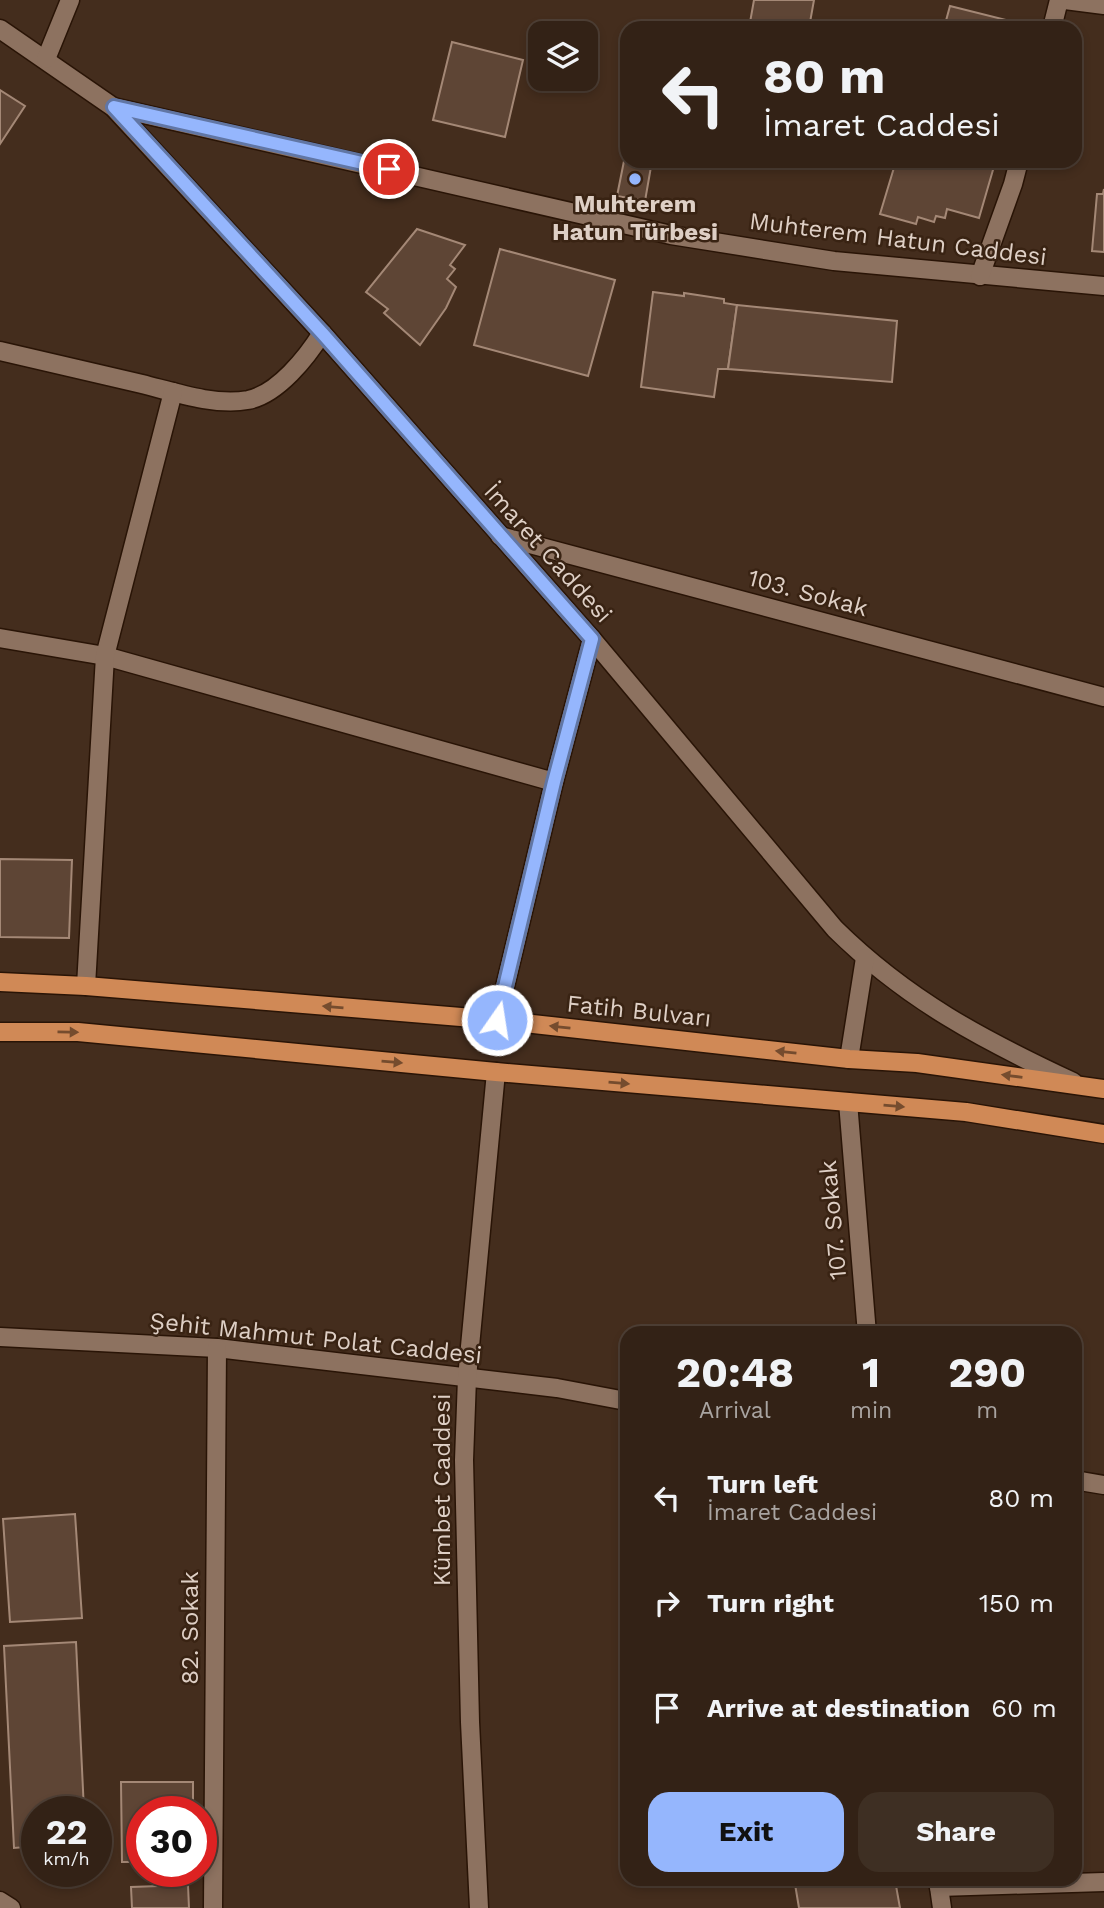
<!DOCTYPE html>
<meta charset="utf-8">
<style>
:root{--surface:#332216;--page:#3e2f23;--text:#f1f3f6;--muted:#a9a4a1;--line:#4e3f35;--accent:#95b6fd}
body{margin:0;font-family:"Work Sans",sans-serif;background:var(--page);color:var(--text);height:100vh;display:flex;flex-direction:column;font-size:26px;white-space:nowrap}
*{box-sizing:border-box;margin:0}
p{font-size:23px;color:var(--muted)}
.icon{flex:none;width:38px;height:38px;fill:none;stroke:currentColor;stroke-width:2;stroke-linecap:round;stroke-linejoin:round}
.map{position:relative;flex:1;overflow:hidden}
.details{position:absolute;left:620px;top:1326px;width:462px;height:560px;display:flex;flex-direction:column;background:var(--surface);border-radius:21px;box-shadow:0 4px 10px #0003,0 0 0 2px var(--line)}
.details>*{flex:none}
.hud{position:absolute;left:620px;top:21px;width:462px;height:147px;border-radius:21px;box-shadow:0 4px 10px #0003,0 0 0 2px var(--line);background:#332216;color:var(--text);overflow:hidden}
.controls{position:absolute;left:528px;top:21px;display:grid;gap:14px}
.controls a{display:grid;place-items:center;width:70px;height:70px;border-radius:14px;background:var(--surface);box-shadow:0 4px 10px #0003,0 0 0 2px var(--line);font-size:35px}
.speed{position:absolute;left:21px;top:1796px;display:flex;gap:14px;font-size:35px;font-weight:700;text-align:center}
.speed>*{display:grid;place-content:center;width:91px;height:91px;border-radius:50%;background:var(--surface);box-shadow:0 4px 10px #0003,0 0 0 2px var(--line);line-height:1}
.speed small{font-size:18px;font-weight:400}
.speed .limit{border:10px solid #d22;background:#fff;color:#111}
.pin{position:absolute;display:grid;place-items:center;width:60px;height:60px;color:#fff;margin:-30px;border:4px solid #fff;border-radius:50%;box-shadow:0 2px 7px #0007}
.me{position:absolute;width:77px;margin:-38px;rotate:13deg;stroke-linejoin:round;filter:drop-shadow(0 0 5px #0008)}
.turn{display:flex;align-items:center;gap:24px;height:147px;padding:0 28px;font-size:32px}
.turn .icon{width:91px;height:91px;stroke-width:2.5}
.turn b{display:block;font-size:49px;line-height:60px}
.eta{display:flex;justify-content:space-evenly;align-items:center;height:119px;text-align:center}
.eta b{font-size:42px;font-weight:700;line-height:49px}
.button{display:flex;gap:14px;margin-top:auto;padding:14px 28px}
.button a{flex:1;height:80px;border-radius:21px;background:var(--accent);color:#111;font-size:28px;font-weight:700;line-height:80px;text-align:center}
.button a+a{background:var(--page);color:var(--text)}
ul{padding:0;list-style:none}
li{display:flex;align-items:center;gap:21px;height:105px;padding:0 28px}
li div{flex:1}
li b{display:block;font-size:26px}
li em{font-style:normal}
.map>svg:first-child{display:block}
</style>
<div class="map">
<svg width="1104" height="1908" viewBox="0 0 1104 1908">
<rect width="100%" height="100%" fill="#442d1d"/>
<g fill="#5e4535" stroke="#a48876" stroke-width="2">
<path d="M 754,0 L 814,0 L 809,28 L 749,28 Z"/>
<path d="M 950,6 L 1030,26 L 1030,28 L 944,28 Z"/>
<path d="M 452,42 L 523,60 L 505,137 L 433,120 Z"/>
<path d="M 0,90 L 25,106 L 0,144 Z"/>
<path d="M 626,151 L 626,161 L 652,161 L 645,201 L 617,196 Z"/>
<path d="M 896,161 L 995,163 L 979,218 L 947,209 L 945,218 L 936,216 L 934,222 L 918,217 L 916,224 L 880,214 Z"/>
<path d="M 1104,189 L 1104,252 L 1092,251 L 1097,194 L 1103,194 Z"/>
<path d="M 417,229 L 465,245 L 450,265 L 455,269 L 447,279 L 456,287 L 446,308 L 420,345 L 384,313 L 388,309 L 366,292 Z"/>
<path d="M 500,249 L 615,280 L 588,376 L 474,345 Z"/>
<path d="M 653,292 L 684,296 L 684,293 L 724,299 L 724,303 L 737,305 L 728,369 L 718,369 L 714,397 L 641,387 Z"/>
<path d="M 737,305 L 897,321 L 892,382 L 728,369 Z"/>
<path d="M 0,859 L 72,860 L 69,938 L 0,937 Z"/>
<path d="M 75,1514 L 82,1618 L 10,1622 L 3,1519 Z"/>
<path d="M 76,1642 L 84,1811 L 37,1811 L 37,1846 L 14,1848 L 4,1646 Z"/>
<path d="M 121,1782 L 193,1782 L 193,1811 L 142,1811 L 142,1862 L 122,1862 Z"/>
<path d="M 822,1880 L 895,1880 L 900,1908 L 799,1908 L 795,1884 Z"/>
<path d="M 188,1885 L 189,1908 L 132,1908 L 131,1887 Z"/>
</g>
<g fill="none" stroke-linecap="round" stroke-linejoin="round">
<defs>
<g id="minor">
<path d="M 1065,0 L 1104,5"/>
<path d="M 1052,28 L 1059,0"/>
<path d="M 0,29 L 113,107 L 322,333 L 592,639 L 835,929 C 907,1000 983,1040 1073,1082"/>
<path d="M 46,59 L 70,0"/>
<path d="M 113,107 L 671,235 L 834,261 L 1104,286"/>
<path d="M 980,276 L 1013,184 L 1019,161"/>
<path d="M 0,351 C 47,362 94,373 142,384 C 174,392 214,406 248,400 C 278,394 307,357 322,333"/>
<path d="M 500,536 L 1104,697"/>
<path d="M 0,638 L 105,656 L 554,782"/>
<path d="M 86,986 L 105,656 L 173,392"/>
<path d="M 497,1020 L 554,782 L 592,639"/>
<path d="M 849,1059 L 865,958"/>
<path d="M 848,1102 L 867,1334"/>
<path d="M 0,1337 L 217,1348 L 557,1388 L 626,1401"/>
<path d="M 1074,1480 L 1104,1485"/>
<path d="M 938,1880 L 942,1908"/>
<path d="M 939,1887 L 1104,1882"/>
<path d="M 0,1901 L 11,1908"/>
<path d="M 213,1908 L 217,1348"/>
<path d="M 479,1908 L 470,1722 L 464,1460 L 467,1378 L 496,1072"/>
</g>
<g id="major">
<path d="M 0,982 L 86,986 L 497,1020 L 849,1059 L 917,1063 L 1104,1089"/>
<path d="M 0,1032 L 78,1032 L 496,1072 L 966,1112 L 1104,1134"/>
</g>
</defs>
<use href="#minor" stroke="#291406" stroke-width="21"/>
<use href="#major" stroke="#291406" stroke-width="21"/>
<use href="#minor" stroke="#8d7260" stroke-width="18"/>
<use href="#major" stroke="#d08956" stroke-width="18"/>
</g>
<defs><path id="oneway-solid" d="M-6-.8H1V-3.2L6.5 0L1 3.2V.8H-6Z" transform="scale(1.75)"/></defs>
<g fill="#754c2e">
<use href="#oneway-solid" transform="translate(333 1007) rotate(-175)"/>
<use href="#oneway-solid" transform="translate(560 1027) rotate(-174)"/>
<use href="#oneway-solid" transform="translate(68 1032) rotate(1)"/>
<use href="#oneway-solid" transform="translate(786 1052) rotate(-174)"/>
<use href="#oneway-solid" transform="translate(392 1062) rotate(5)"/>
<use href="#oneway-solid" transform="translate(1012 1076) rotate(-173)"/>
<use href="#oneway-solid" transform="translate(619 1083) rotate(5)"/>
<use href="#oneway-solid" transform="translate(894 1106) rotate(5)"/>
</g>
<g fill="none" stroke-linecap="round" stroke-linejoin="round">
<defs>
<path id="route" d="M 389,169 L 114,107 L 323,334 L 592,639 L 554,782 L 497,1020"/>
</defs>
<use href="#route" stroke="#6176a4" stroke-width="18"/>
<use href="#route" stroke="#95b6fd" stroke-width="12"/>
</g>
<circle fill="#95b6fd" stroke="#392313" stroke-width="2.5" cx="635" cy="179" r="7"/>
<g text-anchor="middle" stroke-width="5" stroke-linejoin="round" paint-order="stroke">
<g font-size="24" font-weight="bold" fill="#decfc5" stroke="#392313">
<text x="635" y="212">Muhterem<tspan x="635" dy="28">Hatun Türbesi</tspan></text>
</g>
<g font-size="24" fill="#decfc5" stroke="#392313">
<text transform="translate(898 239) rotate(7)" y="8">Muhterem Hatun Caddesi</text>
<text transform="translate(548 553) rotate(48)" y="8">İmaret Caddesi</text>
<text transform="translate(808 593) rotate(15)" y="8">103. Sokak</text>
<text transform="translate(639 1011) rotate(6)" y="8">Fatih Bulvarı</text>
<text transform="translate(833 1220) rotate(-95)" y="8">107. Sokak</text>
<text transform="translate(316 1338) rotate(6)" y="8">Şehit Mahmut Polat Caddesi</text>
<text transform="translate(442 1490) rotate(-90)" y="8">Kümbet Caddesi</text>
<text transform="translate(190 1628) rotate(-90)" y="8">82. Sokak</text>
</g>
</g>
</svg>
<div class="controls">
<a><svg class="icon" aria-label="layers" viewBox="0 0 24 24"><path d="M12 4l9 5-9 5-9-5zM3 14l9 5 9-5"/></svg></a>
</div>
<div class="speed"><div>22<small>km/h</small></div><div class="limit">30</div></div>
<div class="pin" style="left:389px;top:169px;background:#d93025"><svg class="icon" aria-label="arrive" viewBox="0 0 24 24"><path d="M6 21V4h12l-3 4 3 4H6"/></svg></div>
<svg class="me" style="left:497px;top:1020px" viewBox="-20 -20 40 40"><circle r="17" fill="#95b6fd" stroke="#fff" stroke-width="3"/><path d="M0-11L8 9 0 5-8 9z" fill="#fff"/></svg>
<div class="hud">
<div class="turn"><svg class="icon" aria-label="left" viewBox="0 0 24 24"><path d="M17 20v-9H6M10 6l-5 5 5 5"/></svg><div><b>80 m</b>İmaret Caddesi</div></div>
</div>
<section class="details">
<div class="eta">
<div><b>20:48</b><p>Arrival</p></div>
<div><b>1</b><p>min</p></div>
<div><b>290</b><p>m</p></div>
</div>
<ul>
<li><svg class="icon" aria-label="left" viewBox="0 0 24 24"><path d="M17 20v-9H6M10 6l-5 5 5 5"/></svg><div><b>Turn left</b><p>İmaret Caddesi</p></div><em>80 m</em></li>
<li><svg class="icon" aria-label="right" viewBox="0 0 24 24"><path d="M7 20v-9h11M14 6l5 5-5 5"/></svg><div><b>Turn right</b></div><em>150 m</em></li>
<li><svg class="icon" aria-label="arrive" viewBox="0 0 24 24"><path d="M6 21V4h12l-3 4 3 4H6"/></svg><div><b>Arrive at destination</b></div><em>60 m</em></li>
</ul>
<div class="button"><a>Exit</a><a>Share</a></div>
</section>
</div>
